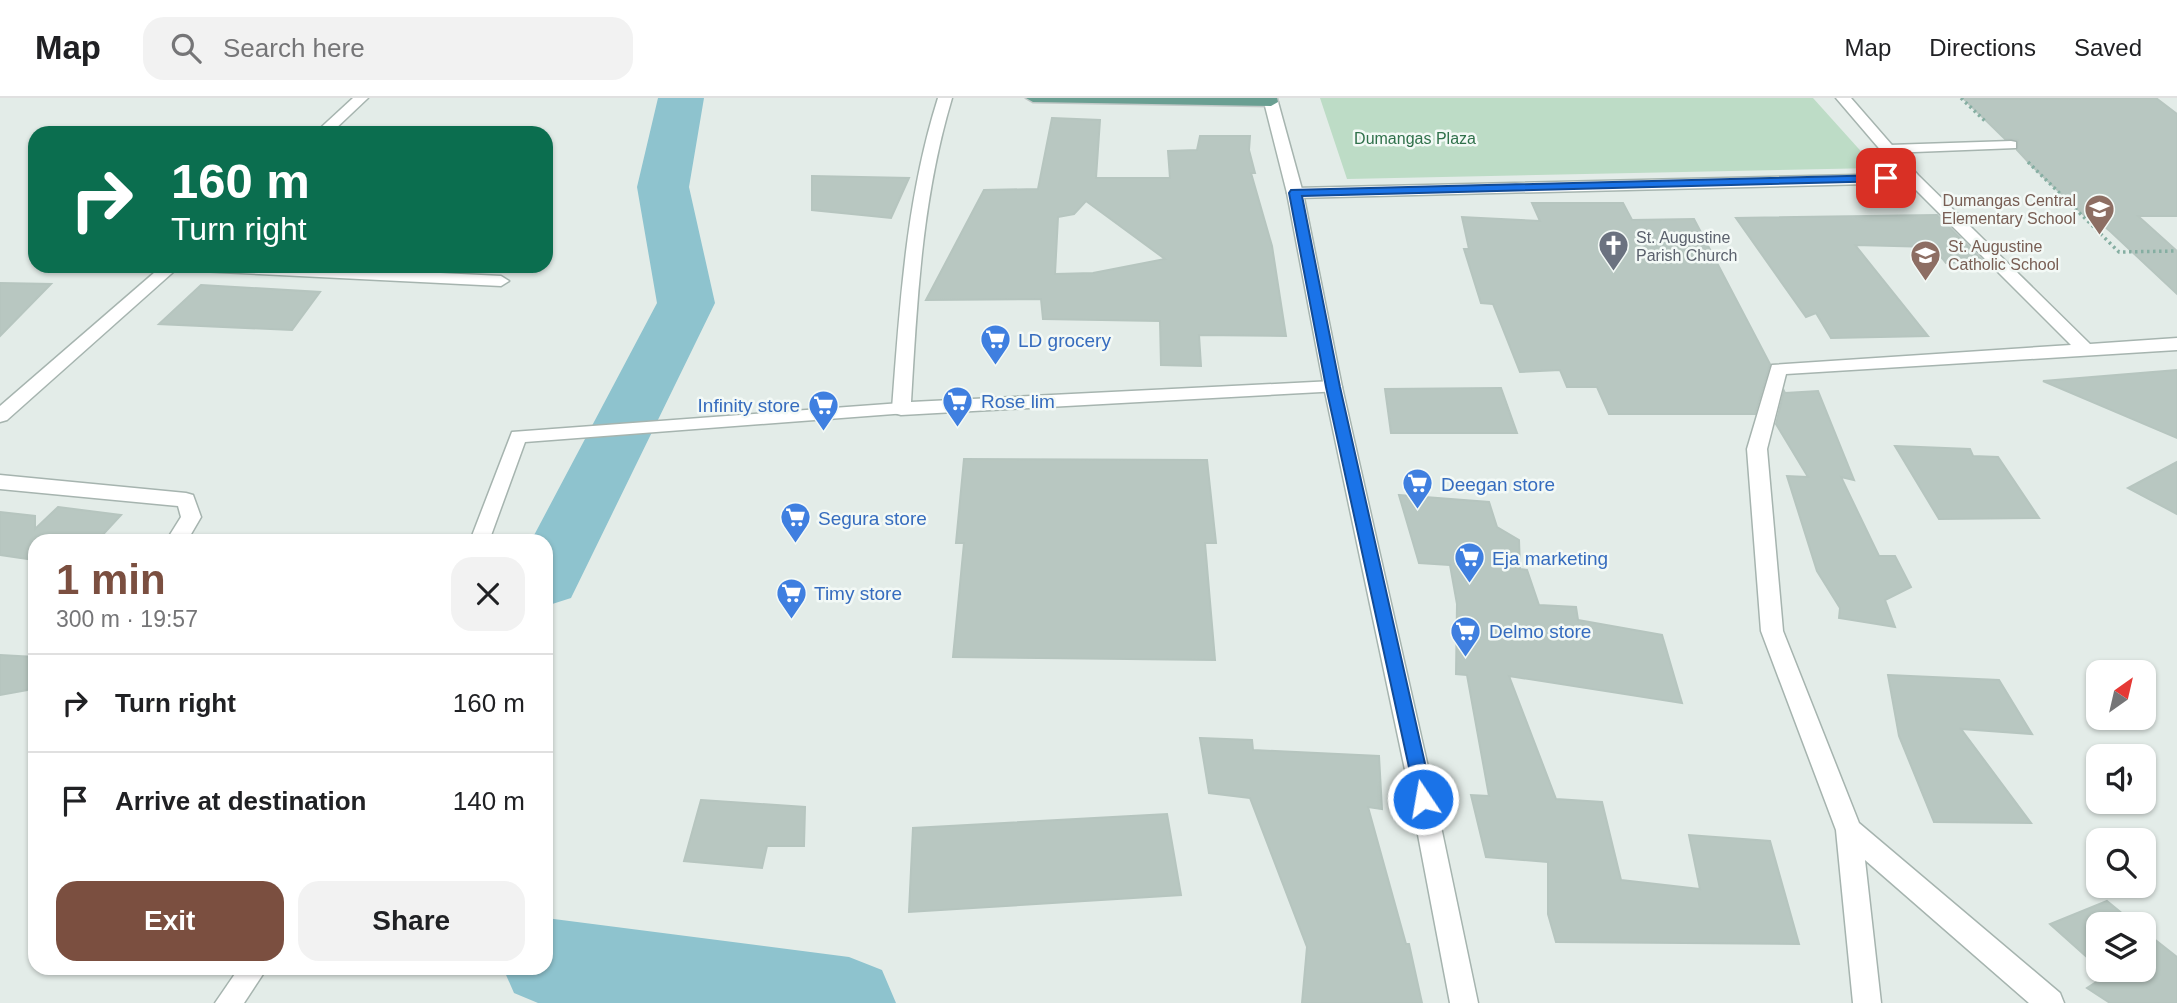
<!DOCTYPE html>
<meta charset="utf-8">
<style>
:root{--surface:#fff;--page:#f2f2f2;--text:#202124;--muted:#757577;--line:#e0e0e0;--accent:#7b4f40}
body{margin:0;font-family:Helvetica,sans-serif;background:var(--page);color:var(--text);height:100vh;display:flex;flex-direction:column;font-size:26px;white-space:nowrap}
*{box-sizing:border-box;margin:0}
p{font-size:23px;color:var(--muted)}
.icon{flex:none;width:38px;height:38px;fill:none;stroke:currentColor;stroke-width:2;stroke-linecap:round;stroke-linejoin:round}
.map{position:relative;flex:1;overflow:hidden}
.details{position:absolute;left:28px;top:436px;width:525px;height:441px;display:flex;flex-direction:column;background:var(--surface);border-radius:21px;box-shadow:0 2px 5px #0004}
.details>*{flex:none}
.top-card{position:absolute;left:28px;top:28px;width:525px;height:147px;border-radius:21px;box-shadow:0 2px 5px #0004;background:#0b6e4f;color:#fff;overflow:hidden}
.needle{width:46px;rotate:34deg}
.buttons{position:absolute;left:2086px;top:562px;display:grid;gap:14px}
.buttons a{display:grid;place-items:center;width:70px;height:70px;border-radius:14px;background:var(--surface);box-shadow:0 2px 5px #0004;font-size:35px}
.pin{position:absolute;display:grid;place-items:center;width:60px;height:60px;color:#fff;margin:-30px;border-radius:14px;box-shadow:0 4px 10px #0006}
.me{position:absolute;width:77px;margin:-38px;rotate:348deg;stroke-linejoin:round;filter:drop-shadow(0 0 5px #0008)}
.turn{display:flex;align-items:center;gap:24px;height:147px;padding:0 28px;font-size:32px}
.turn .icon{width:91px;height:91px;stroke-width:2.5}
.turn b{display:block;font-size:49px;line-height:60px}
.round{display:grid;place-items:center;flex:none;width:74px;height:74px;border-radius:21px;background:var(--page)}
.head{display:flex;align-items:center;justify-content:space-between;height:119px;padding:0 28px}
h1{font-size:42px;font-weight:600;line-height:52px;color:var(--accent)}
.cta{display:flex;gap:14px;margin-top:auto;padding:14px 28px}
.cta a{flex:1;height:80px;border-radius:21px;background:var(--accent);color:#fff;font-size:28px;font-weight:600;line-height:80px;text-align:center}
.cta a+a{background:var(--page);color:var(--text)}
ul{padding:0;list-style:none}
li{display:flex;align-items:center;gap:21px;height:98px;padding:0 28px;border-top:2px solid var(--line)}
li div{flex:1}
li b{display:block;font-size:26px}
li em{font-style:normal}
header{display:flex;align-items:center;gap:42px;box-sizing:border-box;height:98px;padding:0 35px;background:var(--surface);border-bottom:2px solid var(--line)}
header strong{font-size:33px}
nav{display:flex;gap:38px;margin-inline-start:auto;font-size:24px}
.search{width:490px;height:63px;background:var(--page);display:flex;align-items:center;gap:18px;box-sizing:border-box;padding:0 24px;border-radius:21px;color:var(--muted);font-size:26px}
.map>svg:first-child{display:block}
</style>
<header>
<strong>Map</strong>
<div class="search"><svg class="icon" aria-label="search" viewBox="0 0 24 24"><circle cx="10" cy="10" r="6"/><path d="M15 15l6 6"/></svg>Search here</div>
<nav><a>Map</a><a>Directions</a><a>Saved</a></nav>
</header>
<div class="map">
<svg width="2177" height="905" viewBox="0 0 2177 905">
<rect width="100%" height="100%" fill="#e3ece8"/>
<path fill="#bddcc6" d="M 1320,0 L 1813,0 L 1876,70 L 1347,81 Z"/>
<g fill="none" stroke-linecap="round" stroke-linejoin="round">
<g fill="#8ec3ce" fill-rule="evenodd">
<path d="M 658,0 L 704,0 L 689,89 L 715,205 L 571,500 L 546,508 L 546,443 L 531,443 L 657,205 L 637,89 Z"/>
<path d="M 546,820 L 849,859 L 882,872 L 896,905 L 538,905 L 514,895 L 503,870 L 546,870 Z"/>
</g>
</g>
<g fill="#b8c7c1" stroke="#b6c5bf" stroke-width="2" fill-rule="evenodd">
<path d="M 2156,0 L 2177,16 L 2177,118 L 2138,118 L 2177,153 L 2177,196 L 2111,134 L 2092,118 L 2085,118 L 2032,68 L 2017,52 L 2018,42 L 2005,41 L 1964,1 Z"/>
<path d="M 1052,20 L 1100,22 L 1096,80 L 1170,80 L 1168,53 L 1197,52 L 1200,38 L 1250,38 L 1249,52 L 1255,75 L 1251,75 L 1272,148 L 1286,238 L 1199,237 L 1201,268 L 1161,267 L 1160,223 L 1043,221 L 1041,201 L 926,202 L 984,92 L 1038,91 ZM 1086,103 L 1165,161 L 1093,175 L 1055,176 L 1058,119 L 1074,116 Z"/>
<path d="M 812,78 L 909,80 L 891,120 L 812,112 Z"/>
<path d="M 1532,105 L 1623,105 L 1632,122 L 1694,121 L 1770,266 L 1755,316 L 1609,316 L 1597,289 L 1567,289 L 1560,272 L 1520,274 L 1493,206 L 1481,205 L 1464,151 L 1469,151 L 1462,119 L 1540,123 Z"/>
<path d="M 1937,117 L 1983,163 L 1946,165 L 1933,149 L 1855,147 L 1928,238 L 1831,240 L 1816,215 L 1806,219 L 1736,120 Z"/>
<path d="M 0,185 L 51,186 L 0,238 Z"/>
<path d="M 201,187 L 320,194 L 292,232 L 159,226 Z"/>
<path d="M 2177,272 L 2177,340 L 2043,283 Z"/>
<path d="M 1501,290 L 1517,335 L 1391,335 L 1385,291 Z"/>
<path d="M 1784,293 L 1785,295 L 1818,293 L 1854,382 L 1841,379 L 1879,458 L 1895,458 L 1911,489 L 1885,502 L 1895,529 L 1839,520 L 1840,510 L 1817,473 L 1787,378 L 1808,379 L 1776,326 Z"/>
<path d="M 1895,348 L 1970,351 L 1973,358 L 1998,359 L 2039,420 L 1939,421 Z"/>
<path d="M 964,361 L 1207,362 L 1216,445 L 1205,445 L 1215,562 L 953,559 L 964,445 L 956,445 Z"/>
<path d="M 2177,364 L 2177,416 L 2128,390 Z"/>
<path d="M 1399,397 L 1489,404 L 1497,429 L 1519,442 L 1520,471 L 1527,472 L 1539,507 L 1576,509 L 1578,522 L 1662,537 L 1682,605 L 1509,578 L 1556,701 L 1602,704 L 1621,782 L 1700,791 L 1689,737 L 1770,743 L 1799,846 L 1556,844 L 1548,816 L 1548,764 L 1486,759 L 1471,697 L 1489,698 L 1467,577 L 1456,576 L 1457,506 L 1450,467 L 1419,465 Z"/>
<path d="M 58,409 L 121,417 L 97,443 L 35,443 L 35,462 L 0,457 L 0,414 L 35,418 L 35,431 Z"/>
<path d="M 0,557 L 35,559 L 35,579 L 27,592 L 0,597 Z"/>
<path d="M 1888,577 L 1999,582 L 2032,636 L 1961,631 L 2031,725 L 1934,724 L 1899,638 Z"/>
<path d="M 1200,640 L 1252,642 L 1253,652 L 1379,658 L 1382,711 L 1368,709 L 1406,846 L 1409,846 L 1422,905 L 1302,905 L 1307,849 L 1250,700 L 1209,695 Z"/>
<path d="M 701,702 L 805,709 L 804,748 L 767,748 L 762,770 L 684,763 Z"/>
<path d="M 1167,716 L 1181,797 L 909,814 L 913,730 Z"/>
<path d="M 2107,803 L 2135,826 L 2098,826 L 2098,869 L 2050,826 Z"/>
<path d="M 2144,833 L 2177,859 L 2177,905 L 2110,905 L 2087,890 L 2107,877 L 2101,872 L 2144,872 Z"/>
</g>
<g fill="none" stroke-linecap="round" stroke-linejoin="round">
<defs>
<g id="service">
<path d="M 2011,43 L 2016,44 L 2016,50 L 1889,55 L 1882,51 L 1889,47 Z"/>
<path d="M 901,305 L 910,311 L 907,315 L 525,344 L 489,443 L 470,443 L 512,334 Z"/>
<path d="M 239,870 L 267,870 L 244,905 L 215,905 Z"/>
</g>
<g id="minor">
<path d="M 938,0 L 952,0 C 922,100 917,201 911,304 L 1333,283 L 1340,285 L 1342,289 L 1340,293 L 901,317 L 894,315 L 892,311 C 900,205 906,101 938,0 Z"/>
<path d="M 1836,0 L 1851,0 L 1918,77 L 2090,246 L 2177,240 L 2177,252 L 1786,276 L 1767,351 L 1783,533 L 1859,725 L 2060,895 L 2064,905 L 2029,905 L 1865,762 L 1881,905 L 1853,905 L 1836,732 L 1761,533 L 1747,351 L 1772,267 L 2071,247 L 1909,85 L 1295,100 L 1287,95 L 1295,90 L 1901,76 Z"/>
<path d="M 192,168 L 300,168 L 501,178 L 509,183 L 501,188 L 200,173 Z"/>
<path d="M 0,377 L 186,395 L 193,397 L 201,419 L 187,443 L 166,443 L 181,419 L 178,408 L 0,391 Z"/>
</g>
<g id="tertiary">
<path d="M 353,0 L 368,0 L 331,35 L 315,35 Z"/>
<path d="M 1270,0 L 1278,4 L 1303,95 L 1342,289 L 1435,700 L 1478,905 L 1450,905 L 1411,700 L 1324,289 L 1287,95 L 1264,4 Z"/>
<path d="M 162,168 L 180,168 L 7,322 L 0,324 L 0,308 Z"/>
</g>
<path id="primary" d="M 1026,0 L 1277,0 L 1278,4 L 1271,8 L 1033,4 Z"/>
</defs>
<use href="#service" stroke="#a6b4af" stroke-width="3"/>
<use href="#minor" stroke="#a6b4af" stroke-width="3"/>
<use href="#tertiary" stroke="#a6b4af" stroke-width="3"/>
<use href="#primary" stroke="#c2c8c7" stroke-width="3"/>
<g stroke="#85aea2" stroke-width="3.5" stroke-dasharray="2.5 3.5" stroke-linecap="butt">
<path d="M 1961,0 L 1986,24"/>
<path d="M 2028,64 L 2119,154 L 2177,153"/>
</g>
<use href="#service" fill="#fff" fill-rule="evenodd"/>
<use href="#minor" fill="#fff" fill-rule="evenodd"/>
<use href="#tertiary" fill="#fff" fill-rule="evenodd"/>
<use href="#primary" fill="#6a9f92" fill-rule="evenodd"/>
</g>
<path fill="#1a73e8" stroke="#114b97" stroke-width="2" d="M 1886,77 L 1892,80 L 1890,83 L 1302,98 L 1340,289 L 1433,701 L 1430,706 L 1423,709 L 1417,706 L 1326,289 L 1289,95 L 1291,92 Z"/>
<defs>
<symbol id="school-pin" viewBox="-11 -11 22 30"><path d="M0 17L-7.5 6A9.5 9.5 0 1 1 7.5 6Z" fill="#8d6e63" stroke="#f3f9f6"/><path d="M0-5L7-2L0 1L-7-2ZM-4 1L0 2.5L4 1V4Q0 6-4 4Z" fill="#fff"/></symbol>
<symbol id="church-pin" viewBox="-11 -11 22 30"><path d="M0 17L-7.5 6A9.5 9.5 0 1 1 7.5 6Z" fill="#6b7280" stroke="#f3f9f6"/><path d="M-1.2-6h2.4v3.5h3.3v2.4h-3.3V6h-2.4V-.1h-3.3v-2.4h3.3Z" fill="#fff"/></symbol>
<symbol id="supermarket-pin" viewBox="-11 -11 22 30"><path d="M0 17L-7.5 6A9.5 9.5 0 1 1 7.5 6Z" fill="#3f7fe0" stroke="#f3f9f6"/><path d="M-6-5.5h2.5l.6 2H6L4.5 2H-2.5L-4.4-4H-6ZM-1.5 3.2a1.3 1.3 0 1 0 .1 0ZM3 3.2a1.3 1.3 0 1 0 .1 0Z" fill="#fff"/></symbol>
</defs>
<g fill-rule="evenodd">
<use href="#school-pin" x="2082" y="94" width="35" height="47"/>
<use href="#church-pin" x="1596" y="130" width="35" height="47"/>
<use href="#school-pin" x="1908" y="140" width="35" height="47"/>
<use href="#supermarket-pin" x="978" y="224" width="35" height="47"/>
<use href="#supermarket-pin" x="940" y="286" width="35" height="47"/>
<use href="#supermarket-pin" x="806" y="290" width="35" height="47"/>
<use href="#supermarket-pin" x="1400" y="368" width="35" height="47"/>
<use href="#supermarket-pin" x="778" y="402" width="35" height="47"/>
<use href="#supermarket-pin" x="1452" y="442" width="35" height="47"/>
<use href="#supermarket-pin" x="774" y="478" width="35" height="47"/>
<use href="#supermarket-pin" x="1448" y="516" width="35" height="47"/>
</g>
<g text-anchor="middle" stroke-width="5" stroke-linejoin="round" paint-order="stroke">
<g font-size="16" fill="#30714b" stroke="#f3f9f6">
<text x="1415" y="46">Dumangas Plaza</text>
</g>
<g font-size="16" fill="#785e54" stroke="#f3f9f6" text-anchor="end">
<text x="2076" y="108">Dumangas Central<tspan x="2076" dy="18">Elementary School</tspan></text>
<text x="1948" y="154" text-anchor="start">St. Augustine<tspan x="1948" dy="18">Catholic School</tspan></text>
</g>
<g font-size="16" fill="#5b616d" stroke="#f3f9f6" text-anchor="start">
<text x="1636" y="145">St. Augustine<tspan x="1636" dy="18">Parish Church</tspan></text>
</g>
<g font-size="19" fill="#366cbe" stroke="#f3f9f6" text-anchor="start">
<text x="1018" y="249">LD grocery</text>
<text x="981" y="310">Rose lim</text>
<text x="800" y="314" text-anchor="end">Infinity store</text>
<text x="1441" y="393">Deegan store</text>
<text x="818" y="427">Segura store</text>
<text x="1492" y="467">Eja marketing</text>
<text x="814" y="502">Timy store</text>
<text x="1489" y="540">Delmo store</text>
</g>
</g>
</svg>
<div class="buttons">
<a><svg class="needle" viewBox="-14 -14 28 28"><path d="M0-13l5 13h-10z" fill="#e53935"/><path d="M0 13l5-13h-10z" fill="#757577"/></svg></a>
<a><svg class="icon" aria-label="sound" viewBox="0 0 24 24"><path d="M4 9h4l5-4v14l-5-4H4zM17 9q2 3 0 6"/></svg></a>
<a><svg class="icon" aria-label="search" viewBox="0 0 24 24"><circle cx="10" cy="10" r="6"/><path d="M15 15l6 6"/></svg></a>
<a><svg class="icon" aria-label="layers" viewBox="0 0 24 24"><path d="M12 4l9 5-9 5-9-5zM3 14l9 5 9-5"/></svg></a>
</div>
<div class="pin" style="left:1886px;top:80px;background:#d93025"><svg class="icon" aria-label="arrive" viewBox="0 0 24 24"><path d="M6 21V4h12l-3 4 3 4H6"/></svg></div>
<svg class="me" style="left:1423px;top:701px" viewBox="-20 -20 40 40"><circle r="17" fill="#1a73e8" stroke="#fff" stroke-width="3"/><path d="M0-11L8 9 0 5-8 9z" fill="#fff"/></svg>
<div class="top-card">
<div class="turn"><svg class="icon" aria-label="right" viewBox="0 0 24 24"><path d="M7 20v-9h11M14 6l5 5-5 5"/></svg><div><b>160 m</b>Turn right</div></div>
</div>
<section class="details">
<div class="head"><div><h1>1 min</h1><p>300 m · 19:57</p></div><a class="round"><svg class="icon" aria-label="close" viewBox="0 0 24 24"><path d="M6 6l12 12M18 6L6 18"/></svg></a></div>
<ul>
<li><svg class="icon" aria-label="right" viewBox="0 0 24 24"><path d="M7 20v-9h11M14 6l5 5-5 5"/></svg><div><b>Turn right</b></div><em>160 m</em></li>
<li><svg class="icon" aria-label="arrive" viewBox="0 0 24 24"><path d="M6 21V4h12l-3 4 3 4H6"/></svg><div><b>Arrive at destination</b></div><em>140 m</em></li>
</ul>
<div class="cta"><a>Exit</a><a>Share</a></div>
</section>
</div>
